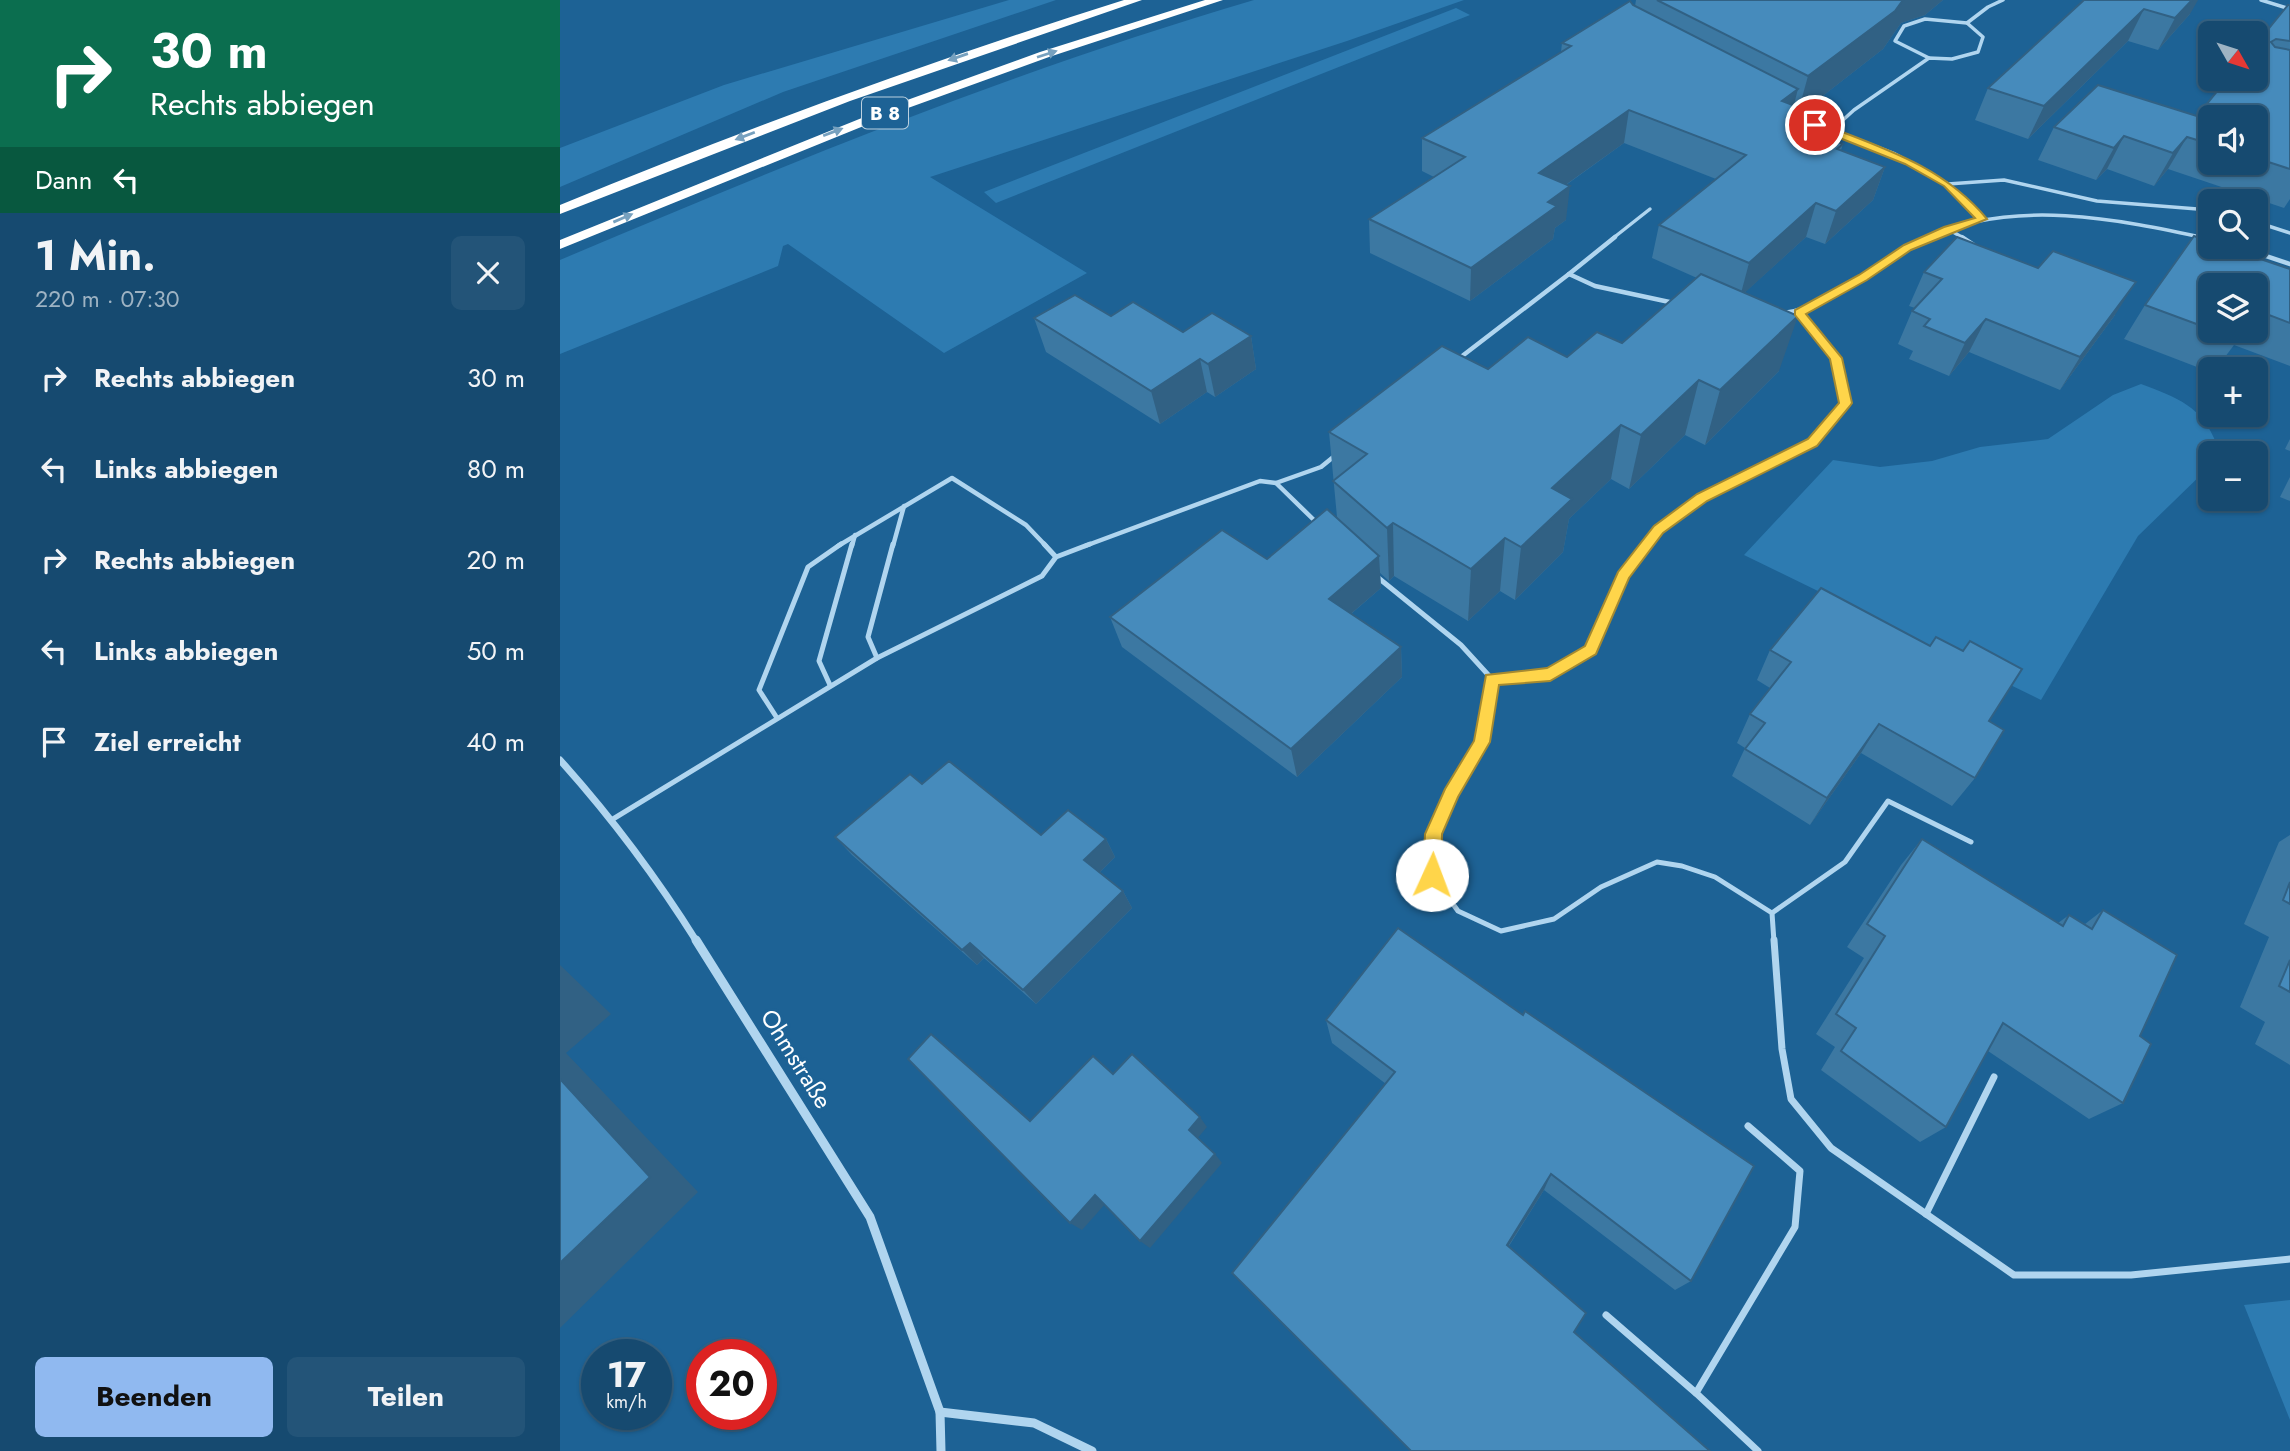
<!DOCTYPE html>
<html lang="de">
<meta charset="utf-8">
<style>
:root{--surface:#164a70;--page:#235478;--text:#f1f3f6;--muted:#9eb3c3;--line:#356283;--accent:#90b9f0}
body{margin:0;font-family:Jost,sans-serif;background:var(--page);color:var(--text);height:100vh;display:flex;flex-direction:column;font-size:26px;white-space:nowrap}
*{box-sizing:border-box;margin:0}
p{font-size:23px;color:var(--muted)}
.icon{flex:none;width:38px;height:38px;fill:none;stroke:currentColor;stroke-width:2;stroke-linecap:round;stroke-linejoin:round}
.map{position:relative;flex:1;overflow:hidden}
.panel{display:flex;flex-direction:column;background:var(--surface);width:560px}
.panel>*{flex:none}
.hud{background:#0b6e4f;color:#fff;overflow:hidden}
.needle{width:46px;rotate:129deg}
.tools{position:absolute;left:1638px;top:21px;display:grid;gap:14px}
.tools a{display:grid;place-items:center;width:70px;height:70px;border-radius:10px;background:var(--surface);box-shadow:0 2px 5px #0004,0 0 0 2px var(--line);font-size:35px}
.speed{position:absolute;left:21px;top:1339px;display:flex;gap:14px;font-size:35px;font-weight:700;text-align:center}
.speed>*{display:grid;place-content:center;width:91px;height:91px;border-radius:50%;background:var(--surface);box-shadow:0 2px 5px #0004,0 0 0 2px var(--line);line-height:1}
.speed small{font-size:18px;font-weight:400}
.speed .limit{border:10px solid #d22;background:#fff;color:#111}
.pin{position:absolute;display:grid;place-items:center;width:60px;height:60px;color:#fff;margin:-30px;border:4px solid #fff;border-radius:50%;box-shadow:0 2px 7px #0007}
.me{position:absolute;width:77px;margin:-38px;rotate:2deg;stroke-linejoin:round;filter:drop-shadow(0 0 5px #0008)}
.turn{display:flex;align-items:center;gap:24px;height:147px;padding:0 35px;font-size:32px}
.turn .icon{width:91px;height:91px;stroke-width:2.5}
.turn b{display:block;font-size:49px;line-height:60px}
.then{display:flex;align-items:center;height:66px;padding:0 35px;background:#0003;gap:14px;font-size:26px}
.round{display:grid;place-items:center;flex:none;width:74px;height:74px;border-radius:10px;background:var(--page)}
.head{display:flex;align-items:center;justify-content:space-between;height:119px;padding:0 35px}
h1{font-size:42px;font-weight:700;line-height:52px}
.cta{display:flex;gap:14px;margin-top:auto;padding:14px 35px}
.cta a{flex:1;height:80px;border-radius:10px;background:var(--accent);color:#111;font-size:28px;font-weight:700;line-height:80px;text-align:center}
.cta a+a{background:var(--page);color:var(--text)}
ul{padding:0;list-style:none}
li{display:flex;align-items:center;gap:21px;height:91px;padding:0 35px}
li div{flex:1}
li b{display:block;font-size:26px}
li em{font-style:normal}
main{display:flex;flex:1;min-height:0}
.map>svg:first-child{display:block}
</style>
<main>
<section class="panel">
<div class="hud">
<div class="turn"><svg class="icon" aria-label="right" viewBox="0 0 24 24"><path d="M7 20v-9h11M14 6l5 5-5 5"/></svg><div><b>30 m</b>Rechts abbiegen</div></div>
<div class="then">Dann<svg class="icon" aria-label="left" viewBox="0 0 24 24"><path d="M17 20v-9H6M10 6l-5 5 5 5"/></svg></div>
</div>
<div class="head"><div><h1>1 Min.</h1><p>220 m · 07:30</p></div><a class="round"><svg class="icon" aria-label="close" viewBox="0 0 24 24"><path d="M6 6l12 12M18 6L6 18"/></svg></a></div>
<ul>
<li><svg class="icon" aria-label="right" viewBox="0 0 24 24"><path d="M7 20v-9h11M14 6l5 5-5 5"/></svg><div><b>Rechts abbiegen</b></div><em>30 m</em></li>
<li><svg class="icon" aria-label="left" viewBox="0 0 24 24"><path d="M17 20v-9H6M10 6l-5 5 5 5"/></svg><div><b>Links abbiegen</b></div><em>80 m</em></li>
<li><svg class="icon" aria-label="right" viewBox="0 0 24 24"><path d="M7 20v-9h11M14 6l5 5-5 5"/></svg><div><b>Rechts abbiegen</b></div><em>20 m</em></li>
<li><svg class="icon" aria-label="left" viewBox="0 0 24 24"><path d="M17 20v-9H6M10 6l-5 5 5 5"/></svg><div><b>Links abbiegen</b></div><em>50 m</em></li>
<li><svg class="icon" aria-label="arrive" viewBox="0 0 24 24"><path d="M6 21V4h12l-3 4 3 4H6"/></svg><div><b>Ziel erreicht</b></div><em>40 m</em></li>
</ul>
<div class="cta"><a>Beenden</a><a>Teilen</a></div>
</section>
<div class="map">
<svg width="1730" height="1451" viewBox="0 0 1730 1451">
<rect width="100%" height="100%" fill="#1d6295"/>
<g fill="#2d7bb1">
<path d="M 449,0 L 496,0 L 223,92 L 0,187 L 0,148 L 164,85 Z"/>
<path d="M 694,0 L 904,0 L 787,41 L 370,177 L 527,273 L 384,353 L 228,244 L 223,246 L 218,266 L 0,354 L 0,260 C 228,163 456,70 694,0 Z"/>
<path d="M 896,8 L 910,15 L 436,203 L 424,192 Z"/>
<path d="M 1581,384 C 1618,398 1642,406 1657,445 L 1654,453 L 1650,453 L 1647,469 L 1578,536 L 1481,700 L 1184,555 L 1273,460 L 1320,467 L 1372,461 L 1420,447 L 1488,439 L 1553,395 Z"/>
<path d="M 1730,1300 L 1730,1420 L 1684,1305 Z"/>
</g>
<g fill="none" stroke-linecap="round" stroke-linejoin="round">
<g stroke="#b0d5ef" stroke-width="3.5">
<path d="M 1701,0 L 1730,9"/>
<path d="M 1369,58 L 1335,41 L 1344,26 L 1365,19 L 1407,23"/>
<path d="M 1235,119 L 1272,130"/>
<path d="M 1388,184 L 1444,180 L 1537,201 L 1650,210"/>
<path d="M 1422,219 L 1388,184 L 1335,154 L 1272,130 L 1294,110 L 1369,58 L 1392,59 L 1418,52 L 1423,37 L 1407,23 L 1428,7 L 1443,0"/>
<path d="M 1696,222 L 1730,233"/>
<path d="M 1388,229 L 1405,239"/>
<path d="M 1052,239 L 1090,209"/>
<path d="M 1364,239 C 1452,197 1558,219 1650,239"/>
</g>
<g stroke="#b0d5ef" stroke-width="4.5">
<path d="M 1402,237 L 1414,245"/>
<path d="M 1643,237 L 1650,239"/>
<path d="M 1679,247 L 1730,264"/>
<path d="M 1009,274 L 1055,237"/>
<path d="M 1224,313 C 1278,305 1319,261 1368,237"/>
<path d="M 897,360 L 1009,274 L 1035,286 L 1114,303"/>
<path d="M 716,483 L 761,467 L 777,454"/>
<path d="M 278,546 L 392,478 L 466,525 L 486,546"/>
<path d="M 292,546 L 295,535"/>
<path d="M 333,546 L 344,506"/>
<path d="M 525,546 L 700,481 L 716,483 L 757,523"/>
<path d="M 1086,546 C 1127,492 1196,480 1250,444 C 1263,435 1275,416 1285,403 L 1276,358 L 1239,313"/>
</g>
<g stroke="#b0d5ef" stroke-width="5">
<path d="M 484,544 L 496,557"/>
<path d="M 816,576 L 901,645 L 932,679 L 921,742 L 891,794 L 874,834 L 872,875 L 898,911 L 941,931 L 994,919 L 1041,887 L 1097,862 L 1122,866 L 1155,877 L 1212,913 L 1214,942"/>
<path d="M 317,658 L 308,637 L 333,544"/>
<path d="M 932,679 L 990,674 L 1031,650 L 1063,576 L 1087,544"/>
<path d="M 270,685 L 259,661 L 292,544"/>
<path d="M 217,718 L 199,690 L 248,567 L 281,544"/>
<path d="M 53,819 L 317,658 L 482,576 L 496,557 L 530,544"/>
<path d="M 1212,913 L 1285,862 L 1328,801 L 1411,842"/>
</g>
<g stroke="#b0d5ef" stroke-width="7">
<path d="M 1214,940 L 1222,1049 L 1231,1099 L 1271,1148 L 1454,1275 L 1571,1275 L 1730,1259"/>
<path d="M 1188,1126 L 1240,1171 L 1235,1227 L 1136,1393 L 1198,1451"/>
<path d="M 1366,1214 L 1434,1077"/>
<path d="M 1046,1315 L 1136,1393"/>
</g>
<path stroke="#b0d5ef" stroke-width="7" d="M 0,760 C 53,819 95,875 137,942"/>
<g stroke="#b0d5ef" stroke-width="9">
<path d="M 136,940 L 310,1217 L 380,1412 L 381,1451"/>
<path d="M 380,1412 L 474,1423 L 532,1451"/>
</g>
<g fill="#fff" fill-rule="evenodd">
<path d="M 564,0 L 582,0 L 290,101 L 0,214 L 0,205 C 185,129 373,60 564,0 Z"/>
<path d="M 645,0 L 663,0 L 489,57 L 348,108 L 0,249 L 0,240 L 339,103 L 480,52 Z"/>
</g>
</g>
<g fill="#3c78a2" fill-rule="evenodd">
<path d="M 1076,0 L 1383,0 L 1365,15 L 1341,23 L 1323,49 L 1237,116 L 1236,115 L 1235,118 L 1238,127 L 1283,144 L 1281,150 L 1325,167 L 1313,200 L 1265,244 L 1246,237 L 1184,293 L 1219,371 L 1145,445 L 1125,435 L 1069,489 L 1051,479 L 1009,519 L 1003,552 L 955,600 L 940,591 L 908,621 L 834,576 L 829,581 L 820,573 L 821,588 L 791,614 L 841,647 L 842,677 L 737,777 L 562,647 L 550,617 L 707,559 L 777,517 L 769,432 L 928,369 L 1007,357 L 1062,343 L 1137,278 L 1092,258 L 1099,225 L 1156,179 L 1064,143 L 1006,185 L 1006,220 L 995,228 L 993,239 L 910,301 L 810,253 L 809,219 L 874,177 L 862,171 L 862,138 L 1001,52 L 1002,43 L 1073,5 L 1075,6 Z"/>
<path d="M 1524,0 L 1630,14 L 1598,50 L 1568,41 L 1468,139 L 1415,120 L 1428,88 Z"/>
<path d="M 1730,5 L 1730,199 L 1724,208 L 1608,169 L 1594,186 L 1547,169 L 1536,180 L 1478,160 L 1494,127 L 1637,116 ZM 1650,117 L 1696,117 L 1696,163 L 1650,163 Z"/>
<path d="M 1634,236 L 1650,242 L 1650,247 L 1665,247 L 1729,269 L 1730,267 L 1730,366 L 1674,345 L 1656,369 L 1650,369 L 1650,372 L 1564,339 L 1585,305 ZM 1650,285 L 1696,285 L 1696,331 L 1650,331 Z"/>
<path d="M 1364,272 L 1555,315 L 1500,390 L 1409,352 L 1389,376 L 1349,359 L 1353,351 L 1338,344 L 1352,311 L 1355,308 L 1349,306 Z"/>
<path d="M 551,316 L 623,332 L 691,336 L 696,369 L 655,397 L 647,392 L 600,424 L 486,352 L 474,318 Z"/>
<path d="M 1730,439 L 1730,451 L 1725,449 Z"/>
<path d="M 1730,477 L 1730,501 L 1720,497 Z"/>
<path d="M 1210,650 L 1429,721 L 1415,778 L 1392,806 L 1301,753 L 1250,825 L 1172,776 L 1185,748 L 1177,743 L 1190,714 L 1210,688 L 1197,680 Z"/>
<path d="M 362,784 L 481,835 L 546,839 L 555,857 L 540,872 L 563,891 L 572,908 L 476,1004 L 424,958 L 417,965 L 292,855 L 275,837 Z"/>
<path d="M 1730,835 L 1730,1065 L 1695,1044 L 1705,1022 L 1680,1007 L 1709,937 L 1684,924 L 1719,842 Z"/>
<path d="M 1362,839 L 1498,923 L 1509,915 L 1525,924 L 1543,910 L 1580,1036 L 1563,1103 L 1529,1119 L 1428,1051 L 1386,1127 L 1360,1142 L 1261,1070 L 1275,1047 L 1256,1034 L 1304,958 L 1287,947 L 1341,865 Z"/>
<path d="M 838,928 L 1131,1281 L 1115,1290 L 984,1190 L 949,1246 L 826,1084 L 772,1043 L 766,1020 Z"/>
</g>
<g fill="#316184">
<path d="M 1343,0 L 1383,0 L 1365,15 L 1341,23 L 1323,49 L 1237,116 L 1248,76 Z"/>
<path d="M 1632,0 L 1638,0 L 1630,14 L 1598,50 L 1615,18 Z"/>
<path d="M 1584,9 L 1568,41 L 1468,139 L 1484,106 Z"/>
<path d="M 1238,89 L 1232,112 L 1238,107 L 1229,139 L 1222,101 Z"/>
<path d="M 1069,110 L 1064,143 L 976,206 L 979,173 Z"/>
<path d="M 1564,136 L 1547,169 L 1536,180 L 1554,148 Z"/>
<path d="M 1627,137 L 1608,169 L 1594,186 L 1613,153 Z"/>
<path d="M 1325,167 L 1313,200 L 1265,244 L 1276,211 Z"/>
<path d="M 1010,186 L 1006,220 L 995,228 L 993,239 L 910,301 L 911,268 L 988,202 Z"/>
<path d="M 1256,203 L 1246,237 L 1180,297 L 1189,263 Z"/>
<path d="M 1576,282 L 1555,315 L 1500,390 L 1520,357 Z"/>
<path d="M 1238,316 L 1219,371 L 1145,445 L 1160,390 Z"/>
<path d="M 1426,319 L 1409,352 L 1389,376 L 1405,343 Z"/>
<path d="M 691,336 L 696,369 L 655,397 L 648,364 Z"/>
<path d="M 640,359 L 647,392 L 600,424 L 591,391 Z"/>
<path d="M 1139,380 L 1125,435 L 1069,489 L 1081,435 Z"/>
<path d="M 1061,425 L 1051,479 L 1009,519 L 1003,552 L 955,600 L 961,547 L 992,488 Z"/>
<path d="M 833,523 L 834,576 L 829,581 L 827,528 Z"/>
<path d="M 945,538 L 940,591 L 908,621 L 911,569 Z"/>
<path d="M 819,556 L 821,588 L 772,630 L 769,599 Z"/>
<path d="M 841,647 L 842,677 L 737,777 L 731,749 Z"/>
<path d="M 1319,724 L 1301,753 L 1250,825 L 1267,798 Z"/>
<path d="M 546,839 L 555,857 L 535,877 L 524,860 Z"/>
<path d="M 563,891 L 572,908 L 476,1004 L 463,990 Z"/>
<path d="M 410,943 L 424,958 L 417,965 L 402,950 Z"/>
<path d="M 0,965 L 51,1014 L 6,1053 L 138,1192 L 0,1328 Z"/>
<path d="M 371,1034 L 387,1047 L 483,1131 L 470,1121 Z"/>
<path d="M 640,1117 L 647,1127 L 636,1140 L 629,1130 Z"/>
<path d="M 655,1154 L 662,1163 L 590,1248 L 580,1241 Z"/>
<path d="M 991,1174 L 984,1190 L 942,1256 L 947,1245 Z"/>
<path d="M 535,1195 L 546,1203 L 522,1230 L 510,1223 Z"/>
</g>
<g fill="#468bbc" stroke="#316184" stroke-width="2">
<path d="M 1097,0 L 1343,0 L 1335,11 L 1248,76 Z"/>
<path d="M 1524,0 L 1632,0 L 1615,18 L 1584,9 L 1484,106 L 1428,88 Z"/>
<path d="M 1070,1 L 1073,5 L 1238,89 L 1222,101 L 1238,107 L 1228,116 L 1240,120 L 1233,125 L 1283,144 L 1277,149 L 1325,167 L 1276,211 L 1256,203 L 1189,263 L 1099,225 L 1186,155 L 1069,110 L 979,173 L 1010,186 L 988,202 L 997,206 L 911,268 L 809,219 L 905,157 L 862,138 L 1011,46 L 1002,43 Z"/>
<path d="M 1728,5 L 1730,5 L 1730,41 L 1716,39 L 1711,42 L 1715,47 L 1730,50 L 1730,169 L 1696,158 L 1696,117 L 1650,117 L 1650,144 L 1627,137 L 1613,153 L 1564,136 L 1554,148 L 1494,127 L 1538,85 L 1637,116 L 1667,79 L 1696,79 L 1696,44 Z"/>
<path d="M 1634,236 L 1650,242 L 1650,247 L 1665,247 L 1730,269 L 1730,323 L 1696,310 L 1696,285 L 1650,285 L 1650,329 L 1585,305 Z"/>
<path d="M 1397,237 L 1478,268 L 1493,251 L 1576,282 L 1520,357 L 1426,319 L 1405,343 L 1364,326 L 1370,319 L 1352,311 L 1382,279 L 1364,272 Z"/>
<path d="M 1141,274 L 1238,316 L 1160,390 L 1139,380 L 1081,435 L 1061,425 L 992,488 L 1012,499 L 961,547 L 945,538 L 911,569 L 833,523 L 827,528 L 773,481 L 807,454 L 769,432 L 882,346 L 928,369 L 968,337 L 1007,357 L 1037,332 L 1062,343 Z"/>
<path d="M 515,295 L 551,316 L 573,302 L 623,332 L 652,313 L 691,336 L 648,364 L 640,359 L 591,391 L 474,318 Z"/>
<path d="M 1654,331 L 1683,331 L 1678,340 Z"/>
<path d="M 767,509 L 819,556 L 769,599 L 841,647 L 731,749 L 550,617 L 662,530 L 707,559 Z"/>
<path d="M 1261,588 L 1370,646 L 1376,637 L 1403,651 L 1410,641 L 1462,669 L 1429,721 L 1444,730 L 1415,778 L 1319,724 L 1267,798 L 1185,749 L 1205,723 L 1190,714 L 1231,662 L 1210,650 Z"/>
<path d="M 389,761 L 481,835 L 508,810 L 546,839 L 524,860 L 563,891 L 463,990 L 410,943 L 402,950 L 275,837 L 350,774 L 362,784 Z"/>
<path d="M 1362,839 L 1503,926 L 1509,915 L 1532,929 L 1543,910 L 1617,955 L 1580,1036 L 1591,1044 L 1563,1103 L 1443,1023 L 1386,1127 L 1281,1051 L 1296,1028 L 1276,1014 L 1325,936 L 1307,924 Z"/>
<path d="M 1730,882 L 1730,904 L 1723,900 Z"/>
<path d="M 838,928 L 963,1015 L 965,1011 L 1194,1166 L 1131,1281 L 991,1174 L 947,1245 L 1026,1313 L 1014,1332 L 1150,1451 L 851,1451 L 672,1273 L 835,1072 L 766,1020 Z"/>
<path d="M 1730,960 L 1730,992 L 1719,986 Z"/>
<path d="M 371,1034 L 470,1121 L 533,1056 L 553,1074 L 572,1054 L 640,1117 L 629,1130 L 655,1154 L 580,1241 L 535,1195 L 510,1223 L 348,1059 Z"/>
<path d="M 0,1079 L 90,1177 L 0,1263 Z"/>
</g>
<defs><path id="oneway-solid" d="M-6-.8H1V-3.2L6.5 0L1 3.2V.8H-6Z" transform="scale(1.75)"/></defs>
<g fill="#77a1bf">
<use href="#oneway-solid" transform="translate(487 54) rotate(-18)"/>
<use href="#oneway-solid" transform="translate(398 57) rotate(161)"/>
<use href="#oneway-solid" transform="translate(273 132) rotate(-21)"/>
<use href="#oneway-solid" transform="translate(185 136) rotate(159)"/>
<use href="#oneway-solid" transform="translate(63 218) rotate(-23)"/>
</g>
<path fill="#ffd54a" stroke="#a68a30" stroke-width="2" d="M 1252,123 L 1259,123 C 1322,148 1382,165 1427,219 L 1351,250 L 1307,280 L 1246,314 L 1282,358 L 1292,403 L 1290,406 L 1257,446 L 1147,501 L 1103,533 L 1069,578 L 1036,654 L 990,681 L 939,685 L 930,742 L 898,797 L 882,834 L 881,875 L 878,881 L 872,883 L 866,881 L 863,875 L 865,834 L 885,789 L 914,741 L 926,675 L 987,668 L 1025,646 L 1058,572 L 1094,526 L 1137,494 L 1248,439 L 1279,403 L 1270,359 L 1235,315 L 1235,310 L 1299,275 L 1344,245 L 1384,227 L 1415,218 L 1384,186 L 1345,164 L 1252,127 Z"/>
<g text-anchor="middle" stroke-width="6" stroke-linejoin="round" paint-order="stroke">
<rect fill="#1d6295" stroke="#bbd0df" stroke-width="2" x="302" y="97.5" width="46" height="31" rx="5"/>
<g font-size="19" font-weight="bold" fill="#fff">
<text x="325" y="120">B 8</text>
</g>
<g font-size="24" fill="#fff" stroke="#1d6295">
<text transform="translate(236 1059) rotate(58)" y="8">Ohmstraße</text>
</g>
</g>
</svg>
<div class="tools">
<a><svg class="needle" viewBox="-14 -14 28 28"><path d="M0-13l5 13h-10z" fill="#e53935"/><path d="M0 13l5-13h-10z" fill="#9eb3c3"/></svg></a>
<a><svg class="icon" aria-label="sound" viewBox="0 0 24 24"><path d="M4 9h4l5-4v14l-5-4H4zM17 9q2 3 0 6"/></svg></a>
<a><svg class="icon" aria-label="search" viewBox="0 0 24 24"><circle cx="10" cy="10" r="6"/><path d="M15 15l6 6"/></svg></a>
<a><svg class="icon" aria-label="layers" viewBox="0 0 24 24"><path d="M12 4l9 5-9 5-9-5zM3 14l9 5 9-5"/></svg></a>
<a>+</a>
<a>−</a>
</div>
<div class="speed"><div>17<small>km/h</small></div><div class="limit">20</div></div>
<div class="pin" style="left:1255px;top:125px;background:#d93025"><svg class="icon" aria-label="arrive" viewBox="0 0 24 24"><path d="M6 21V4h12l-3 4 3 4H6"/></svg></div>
<svg class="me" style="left:872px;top:875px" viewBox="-20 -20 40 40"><circle r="19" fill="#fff"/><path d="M0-13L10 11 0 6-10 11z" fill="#ffd54a"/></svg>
</div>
</main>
